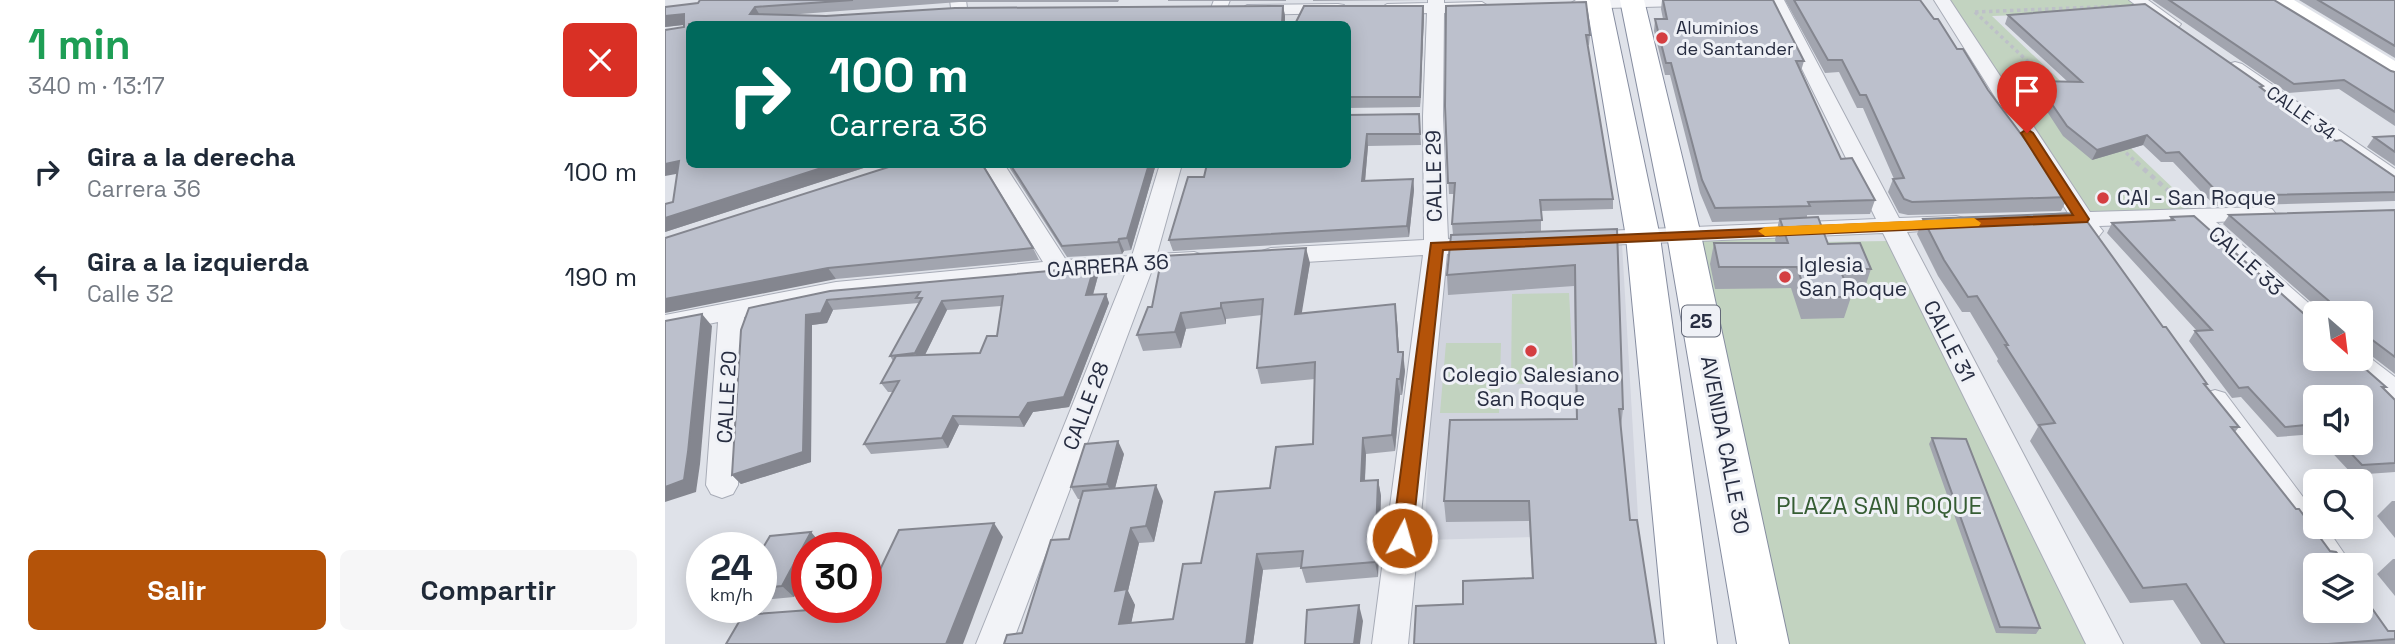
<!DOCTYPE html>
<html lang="es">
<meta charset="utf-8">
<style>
:root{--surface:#fff;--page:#f6f6f7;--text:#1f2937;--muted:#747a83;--accent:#b45309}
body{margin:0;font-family:"Space Grotesk",sans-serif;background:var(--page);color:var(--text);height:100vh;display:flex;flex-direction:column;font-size:26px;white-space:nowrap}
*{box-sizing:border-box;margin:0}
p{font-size:23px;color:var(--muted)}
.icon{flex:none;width:38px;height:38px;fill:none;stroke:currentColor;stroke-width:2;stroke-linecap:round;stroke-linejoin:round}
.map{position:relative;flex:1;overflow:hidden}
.sheet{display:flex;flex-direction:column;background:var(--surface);width:665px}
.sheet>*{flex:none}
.hud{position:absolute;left:21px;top:21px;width:665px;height:147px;border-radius:10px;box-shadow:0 4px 18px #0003;background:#00695c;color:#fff;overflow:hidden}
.needle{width:46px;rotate:152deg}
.fabs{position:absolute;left:1638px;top:301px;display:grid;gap:14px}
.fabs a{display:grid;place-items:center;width:70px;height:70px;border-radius:10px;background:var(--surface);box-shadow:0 4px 18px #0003;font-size:35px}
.speed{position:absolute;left:21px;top:532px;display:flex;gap:14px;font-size:35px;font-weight:700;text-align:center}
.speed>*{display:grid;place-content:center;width:91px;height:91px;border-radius:50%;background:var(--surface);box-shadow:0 4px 18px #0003;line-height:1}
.speed small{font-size:18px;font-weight:400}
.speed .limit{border:10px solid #d22;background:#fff;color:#111}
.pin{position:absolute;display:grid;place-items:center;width:60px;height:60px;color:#fff;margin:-72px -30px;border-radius:50% 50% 50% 0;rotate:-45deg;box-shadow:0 0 7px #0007}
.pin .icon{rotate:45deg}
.me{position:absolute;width:77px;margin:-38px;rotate:6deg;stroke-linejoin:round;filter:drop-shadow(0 0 5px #0008)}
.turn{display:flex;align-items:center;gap:24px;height:147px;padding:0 28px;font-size:32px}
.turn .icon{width:91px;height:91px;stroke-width:2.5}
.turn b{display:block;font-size:49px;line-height:60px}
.round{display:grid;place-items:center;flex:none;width:74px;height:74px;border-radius:10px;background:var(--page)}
.summary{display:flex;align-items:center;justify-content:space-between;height:119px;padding:0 28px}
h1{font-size:42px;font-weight:600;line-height:52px;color:#1e9e55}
.primary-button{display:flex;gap:14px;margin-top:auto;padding:14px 28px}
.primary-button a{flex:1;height:80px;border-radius:10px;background:var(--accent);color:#fff;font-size:28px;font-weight:600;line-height:80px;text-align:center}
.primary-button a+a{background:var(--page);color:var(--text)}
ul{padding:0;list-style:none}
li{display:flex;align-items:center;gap:21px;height:105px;padding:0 28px}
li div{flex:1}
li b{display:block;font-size:26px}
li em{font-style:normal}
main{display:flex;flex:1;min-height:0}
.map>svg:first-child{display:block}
</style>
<main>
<section class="sheet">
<div class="summary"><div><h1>1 min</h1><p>340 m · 13:17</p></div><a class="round" style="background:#d93025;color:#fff"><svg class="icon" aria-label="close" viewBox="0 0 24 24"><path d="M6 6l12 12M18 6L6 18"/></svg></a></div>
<ul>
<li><svg class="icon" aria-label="right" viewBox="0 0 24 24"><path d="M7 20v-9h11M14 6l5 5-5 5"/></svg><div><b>Gira a la derecha</b><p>Carrera 36</p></div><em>100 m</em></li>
<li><svg class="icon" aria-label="left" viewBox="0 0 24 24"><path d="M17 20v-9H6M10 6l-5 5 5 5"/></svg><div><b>Gira a la izquierda</b><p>Calle 32</p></div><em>190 m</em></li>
</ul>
<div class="primary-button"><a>Salir</a><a>Compartir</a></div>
</section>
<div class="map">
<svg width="1730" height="644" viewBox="0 0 1730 644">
<rect width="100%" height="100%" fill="#dfe2e9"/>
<path fill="#d1d4de" d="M 957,244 L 974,534 L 759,540 L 773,266 L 780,256 L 786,253 Z"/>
<g fill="#c2d3c0">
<path d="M 1277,0 L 1472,0 L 1486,10 L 1327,16 L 1531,210 L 1422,212 Z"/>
<path d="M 1033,234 L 1149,242 L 1224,241 L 1439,644 L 1101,644 Z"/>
<path d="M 904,293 L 909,383 L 846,384 L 847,294 Z"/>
<path d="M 781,343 L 836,343 L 834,413 L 775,413 Z"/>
</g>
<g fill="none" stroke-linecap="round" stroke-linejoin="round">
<defs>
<g id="street">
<path d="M 285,0 L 301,0 L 304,24 L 288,24 Z"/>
<path d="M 549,0 L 565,0 L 556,24 L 540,24 Z"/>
<path d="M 763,0 L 779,0 L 779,3 L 817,2 L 825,7 L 817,12 L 779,13 L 778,116 L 783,239 L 819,237 L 827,239 L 831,244 L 827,249 L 782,254 L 743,644 L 707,644 L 758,255 L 606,264 L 597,261 L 594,256 L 597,251 L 606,248 L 759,240 L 758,116 L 762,13 L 722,14 L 714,9 L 722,4 L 763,3 Z"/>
<path d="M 911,0 L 1060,0 L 1052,5 L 905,9 L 903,5 Z"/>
<path d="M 1103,0 L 1119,0 L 1234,218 L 1291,216 L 1299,218 L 1303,223 L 1299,228 L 1242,232 L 1458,644 L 1421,644 L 1218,233 L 917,246 L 909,244 L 905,239 L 909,234 L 917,232 L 1211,219 Z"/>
<path d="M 1269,0 L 1285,0 L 1425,212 L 1599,207 L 1607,209 L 1611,214 L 1607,219 L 1551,222 L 1655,313 L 1650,313 L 1650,332 L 1641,329 L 1524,223 L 1434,226 L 1438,231 L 1434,236 L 1426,238 L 1418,236 L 1411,226 L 1378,225 L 1374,220 L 1378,215 L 1403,213 Z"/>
<path d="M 1464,0 L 1483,0 L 1516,24 L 1513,28 L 1501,28 Z"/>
<path d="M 673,4 L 679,5 L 681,9 L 679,13 L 582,15 L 574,10 L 582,5 Z"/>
<path d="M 1570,62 L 1577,64 L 1730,169 L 1730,186 L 1722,184 L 1563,72 L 1561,68 L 1563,64 Z"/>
<path d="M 318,164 L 339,164 L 401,260 L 467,256 L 495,164 L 517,164 L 492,254 L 529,252 L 538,255 L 541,260 L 538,265 L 487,270 L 347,644 L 311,644 L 461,272 L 171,298 L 79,317 L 73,485 L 68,494 L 57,498 L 46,494 L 41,485 L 53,322 L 0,333 L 0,315 L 171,282 L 378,262 Z"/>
<path d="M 1696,351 L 1730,377 L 1730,403 L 1720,400 L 1681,366 L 1677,359 L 1696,359 Z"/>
<path d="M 1550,390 L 1560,393 L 1650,513 L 1650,527 L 1661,527 L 1687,565 L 1651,565 L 1540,409 L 1536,401 L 1540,393 Z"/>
</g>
<g id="highway">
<path d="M 921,0 L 945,0 L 995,237 L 1052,644 L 1000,644 L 961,237 Z"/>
<path d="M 955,0 L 979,0 L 1036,235 L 1124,644 L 1072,644 L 1002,235 Z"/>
</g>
</defs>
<use href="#street" stroke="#a8acb7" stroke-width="2"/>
<use href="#highway" stroke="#868da0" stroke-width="2"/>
<g stroke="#bdc0c8" stroke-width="3.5" stroke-dasharray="3.5 3.5" stroke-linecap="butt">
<path d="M 1310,12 L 1388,85"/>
<path d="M 1310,12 L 1457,6"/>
<path d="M 1456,148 L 1473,164"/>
</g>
<path stroke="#bdc0c8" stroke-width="4.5" stroke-dasharray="5 5" stroke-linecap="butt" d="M 1471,162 L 1509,196"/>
<use href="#street" fill="#f2f3f7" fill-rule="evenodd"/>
<path fill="#fff" fill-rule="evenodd" d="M 1600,0 L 1629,0 L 1730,61 L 1730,80 L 1721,78 L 1604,5 Z"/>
<use href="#highway" fill="#fff" fill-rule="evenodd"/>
</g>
<g fill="#a2a5af" fill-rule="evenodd">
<path d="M 35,0 L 454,0 L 453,2 L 294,2 L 122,15 L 161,16 L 618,6 L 620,16 L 24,24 L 24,164 L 211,164 L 0,232 L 8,202 L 12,174 L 19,27 L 19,25 L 0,27 L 0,7 L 33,3 Z"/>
<rect x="503" y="0" width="118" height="1"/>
<path d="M 648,0 L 761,0 L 648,1 Z"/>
<path d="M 997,0 L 1108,0 L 1139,61 L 1136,71 L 1176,159 L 1210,200 L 1205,214 L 1142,215 L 1142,218 L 1163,244 L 1206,269 L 1199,290 L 1183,290 L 1186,297 L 1179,318 L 1136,319 L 1126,288 L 1050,289 L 1045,264 L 1049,243 L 1111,243 L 1110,240 L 1114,220 L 1047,222 L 1035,193 L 1005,75 L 1000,75 L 989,31 L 990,19 L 998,19 L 996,9 Z"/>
<path d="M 1120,0 L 1255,0 L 1403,197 L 1396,211 L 1243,215 L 1234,213 L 1223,192 L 1228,179 L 1229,179 L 1198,108 L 1192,108 L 1174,72 L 1160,73 Z"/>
<path d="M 1487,0 L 1609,0 L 1726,71 L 1730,72 L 1730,126 L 1674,89 L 1623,93 Z"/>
<path d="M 1634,0 L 1730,0 L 1730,58 Z"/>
<path d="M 758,6 L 759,16 L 755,107 L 682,108 L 682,24 Z"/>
<path d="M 781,6 L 925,35 L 924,45 L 922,45 L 948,199 L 948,209 L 876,211 L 876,231 L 788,235 L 787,224 L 789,194 L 784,194 L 780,106 Z"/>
<path d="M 1343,15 L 1598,86 L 1597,88 L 1640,122 L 1730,177 L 1730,201 L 1550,206 L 1508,162 L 1496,162 L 1478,145 L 1427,160 L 1398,136 L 1368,90 L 1371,81 L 1403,82 L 1340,24 Z"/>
<path d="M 754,114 L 756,145 L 703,146 L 700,181 L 748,179 L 749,190 L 744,237 L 508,251 L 504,240 L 539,177 L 682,115 Z"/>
<path d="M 1730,136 L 1730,166 L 1702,147 L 1709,137 Z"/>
<path d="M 342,164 L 491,164 L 466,250 L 459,251 L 457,254 L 402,257 Z"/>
<path d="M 1730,210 L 1730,374 L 1699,350 L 1696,354 L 1696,313 L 1654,313 L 1656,311 L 1558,224 L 1564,215 Z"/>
<path d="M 1506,217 L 1647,321 L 1650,359 L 1721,387 L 1719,389 L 1730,400 L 1730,472 L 1688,475 L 1658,443 L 1696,443 L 1650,397 L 1650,434 L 1612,437 L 1576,397 L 1567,398 L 1524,341 L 1530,331 L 1532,331 L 1442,233 L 1447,223 L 1504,221 Z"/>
<path d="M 1258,219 L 1498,327 L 1542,384 L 1541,386 L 1574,427 L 1570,432 L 1699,597 L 1723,631 L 1730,631 L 1730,644 L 1536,644 L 1508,600 L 1465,603 L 1365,441 L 1373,427 L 1332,361 L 1333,359 L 1305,312 L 1297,312 L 1273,276 L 1252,234 Z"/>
<path d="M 952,229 L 958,409 L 956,427 L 965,520 L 991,644 L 798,604 L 867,578 L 864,521 L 781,522 L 779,501 L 911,419 L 909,286 L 783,295 L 782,275 Z"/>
<path d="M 0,238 L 368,248 L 374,260 L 171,279 Z"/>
<path d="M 645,263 L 636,313 L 732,320 L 734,352 L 740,371 L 737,395 L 735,395 L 730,451 L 701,454 L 700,481 L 713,480 L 716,496 L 713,577 L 641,583 L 636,567 L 598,570 L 588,644 L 357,633 L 404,539 L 416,499 L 413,499 L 406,487 L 459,454 L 450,488 L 498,501 L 489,542 L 474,543 L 463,591 L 470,605 L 466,623 L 508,619 L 536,563 L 605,488 L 648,444 L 650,379 L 596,384 L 592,368 L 597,315 L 561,319 L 561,324 L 521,329 L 516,348 L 478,351 L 472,335 L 487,307 Z"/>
<path d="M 433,276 L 428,295 L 441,294 L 444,303 L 404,407 L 368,412 L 359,427 L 294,425 L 283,448 L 206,454 L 199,444 L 228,392 L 223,392 L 216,383 L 228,361 L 225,356 L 254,303 L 168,310 L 162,323 L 147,325 L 146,462 L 76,484 L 67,475 L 84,308 ZM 336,306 L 332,336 L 315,353 L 260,355 L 282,310 Z"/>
<path d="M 1267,438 L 1375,628 L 1371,634 L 1331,633 L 1264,444 Z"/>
<path d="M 1727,501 L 1730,501 L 1730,538 L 1712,516 Z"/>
<path d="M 146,532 L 156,544 L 142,548 L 142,572 L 129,597 L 96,600 L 96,551 Z"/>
<path d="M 1728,559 L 1730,559 L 1730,596 L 1712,574 Z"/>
</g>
<g fill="#84868f">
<path d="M 618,6 L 620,16 L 620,24 L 617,24 Z"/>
<path d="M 758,6 L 759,16 L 755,107 L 755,97 Z"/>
<path d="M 90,7 L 96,17 L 85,14 Z"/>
<path d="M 19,14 L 26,24 L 0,27 L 0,16 Z"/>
<path d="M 702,134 L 703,146 L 699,193 L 697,181 Z"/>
<path d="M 1482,135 L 1478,145 L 1427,160 L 1432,150 Z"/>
<path d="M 14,161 L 22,172 L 0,176 L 0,164 Z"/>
<path d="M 169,164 L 211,164 L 0,232 L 0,218 Z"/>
<path d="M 484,164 L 491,164 L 466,250 L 462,238 Z"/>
<path d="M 748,179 L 749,190 L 744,237 L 742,226 Z"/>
<path d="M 454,239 L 459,251 L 457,254 L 453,242 Z"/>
<path d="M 641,248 L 645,263 L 634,330 L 630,314 Z"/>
<path d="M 429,267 L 433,276 L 425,305 L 421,295 Z"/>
<path d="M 163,268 L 171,279 L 0,313 L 0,299 Z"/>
<path d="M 441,294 L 444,303 L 404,407 L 368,412 L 359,427 L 354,417 L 363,403 Z"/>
<path d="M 162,300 L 168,310 L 162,323 L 147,325 L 146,462 L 76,484 L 67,475 L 141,315 Z"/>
<path d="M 277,301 L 282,310 L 256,363 L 250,353 Z"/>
<path d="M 556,303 L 561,319 L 561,324 L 556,308 Z"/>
<path d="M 730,304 L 732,320 L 735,368 L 733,352 Z"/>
<path d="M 516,313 L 521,329 L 516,348 L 510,332 Z"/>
<path d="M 37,314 L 47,326 L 35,464 L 31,492 L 0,502 L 0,487 Z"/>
<path d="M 738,352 L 740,371 L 737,395 L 735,379 Z"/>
<path d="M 732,379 L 735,395 L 730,451 L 727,435 Z"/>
<path d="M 288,416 L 294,425 L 283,448 L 277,438 Z"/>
<path d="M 698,438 L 701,454 L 699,497 L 696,481 Z"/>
<path d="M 453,441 L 459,454 L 448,496 L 442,484 Z"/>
<path d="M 713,480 L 716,496 L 713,577 L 710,562 Z"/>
<path d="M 491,485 L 498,501 L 489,542 L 481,526 Z"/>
<path d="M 329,523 L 338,537 L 298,644 L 281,644 Z"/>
<path d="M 466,528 L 474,543 L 463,591 L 470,605 L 463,639 L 454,624 L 450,591 Z"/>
<path d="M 146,532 L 156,544 L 154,548 L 142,548 L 142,572 L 129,597 L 117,586 Z"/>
<path d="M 592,554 L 598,570 L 588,644 L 581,644 Z"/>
<path d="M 694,605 L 698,621 L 695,644 L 689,644 Z"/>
</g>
<g fill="#bcc0cc" stroke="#84868f" stroke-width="2">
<path d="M 35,0 L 188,0 L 90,7 L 85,14 L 161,16 L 290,8 L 618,6 L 617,24 L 24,24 L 24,164 L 169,164 L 0,218 L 0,204 L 8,202 L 14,161 L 0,164 L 0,30 L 19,27 L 19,14 L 0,16 L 0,7 L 33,3 Z"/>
<path d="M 998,0 L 1108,0 L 1139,61 L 1131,61 L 1176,159 L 1187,158 L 1210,200 L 1143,202 L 1145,206 L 1050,208 L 1037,180 L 1006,63 L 1001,63 L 990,19 L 1002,19 Z"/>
<path d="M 1129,0 L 1255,0 L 1269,19 L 1273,19 L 1292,49 L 1298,49 L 1323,90 L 1368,150 L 1373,150 L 1403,197 L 1247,202 L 1239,199 L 1228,179 L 1239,178 L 1201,95 L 1195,95 L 1177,60 L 1163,60 Z"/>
<path d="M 1504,0 L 1609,0 L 1726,71 L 1730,72 L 1730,112 L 1679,80 L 1629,84 Z"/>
<path d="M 1653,0 L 1730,0 L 1730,46 Z"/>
<path d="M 921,2 L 925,35 L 921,35 L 948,199 L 875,200 L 877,220 L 787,224 L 790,183 L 783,183 L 780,106 L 781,6 Z"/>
<path d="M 1480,4 L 1598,86 L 1595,87 L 1640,122 L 1671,141 L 1676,140 L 1730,177 L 1730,192 L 1556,196 L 1514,152 L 1501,153 L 1482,135 L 1432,150 L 1402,126 L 1371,81 L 1417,82 L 1343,15 Z"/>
<path d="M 639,6 L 758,6 L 755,97 L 682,97 L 682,24 L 630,24 Z"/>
<path d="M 754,114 L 755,134 L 702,134 L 697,181 L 748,179 L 742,226 L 504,240 L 523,177 L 539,177 L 542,164 L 682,164 L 682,115 Z"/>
<path d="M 1730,136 L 1730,152 L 1709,137 Z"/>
<path d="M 233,164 L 317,164 L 368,248 L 163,268 L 0,299 L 0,238 Z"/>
<path d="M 345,164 L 484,164 L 462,238 L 454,239 L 453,242 L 397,246 Z"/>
<path d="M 1730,210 L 1730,357 L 1706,339 L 1702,339 L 1702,346 L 1696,347 L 1696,313 L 1660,313 L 1660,306 L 1665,305 L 1664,301 L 1564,215 Z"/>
<path d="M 1416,213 L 1498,327 L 1501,327 L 1542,384 L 1539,384 L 1574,427 L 1566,427 L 1631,509 L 1634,509 L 1665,551 L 1671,552 L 1682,565 L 1650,565 L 1650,611 L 1696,611 L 1696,584 L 1703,593 L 1699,597 L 1723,631 L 1730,631 L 1730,639 L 1663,644 L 1560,644 L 1521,584 L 1478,588 L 1374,425 L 1390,423 L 1340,345 L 1343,345 L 1312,296 L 1303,297 L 1279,260 L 1258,219 Z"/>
<path d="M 1529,216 L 1647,321 L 1650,322 L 1650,359 L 1689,359 L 1721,387 L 1717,387 L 1730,400 L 1730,463 L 1697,465 L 1676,443 L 1696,443 L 1696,397 L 1650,397 L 1650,424 L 1620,427 L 1583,387 L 1574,388 L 1530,331 L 1547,330 L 1447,223 L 1509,220 L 1506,217 Z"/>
<path d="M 1153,217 L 1163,244 L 1195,243 L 1206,269 L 1175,269 L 1186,297 L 1142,297 L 1132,267 L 1054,267 L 1049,243 L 1123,243 L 1115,219 Z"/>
<path d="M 952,229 L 958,409 L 954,409 L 965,520 L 972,520 L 991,644 L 749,644 L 751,606 L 798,604 L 798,581 L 868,578 L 864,501 L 779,501 L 785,420 L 912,419 L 910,265 L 782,275 L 786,235 Z"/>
<path d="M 641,248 L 630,314 L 730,304 L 733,352 L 738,352 L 738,355 L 735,379 L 732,379 L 727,435 L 698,438 L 696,481 L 713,480 L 710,562 L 636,568 L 638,551 L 592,554 L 581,644 L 339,644 L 342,635 L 357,633 L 386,540 L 404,539 L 418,491 L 491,485 L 481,526 L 466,528 L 450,591 L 462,589 L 454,624 L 508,619 L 518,564 L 536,563 L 550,492 L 605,488 L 611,447 L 648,444 L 650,362 L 592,368 L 598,299 L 556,303 L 556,308 L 516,313 L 510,332 L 472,335 L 483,307 L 487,307 L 497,256 Z"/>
<path d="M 429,267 L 421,295 L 441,294 L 399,397 L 363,403 L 354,417 L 288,416 L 277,438 L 199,444 L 234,381 L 216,383 L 231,356 L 315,353 L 322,336 L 332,336 L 338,296 L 277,301 L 250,353 L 225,356 L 257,298 L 251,298 L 255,292 L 162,300 L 156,313 L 141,315 L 138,452 L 67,475 L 76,330 L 84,308 L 165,291 Z"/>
<path d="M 37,314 L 23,452 L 19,480 L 0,487 L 0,321 Z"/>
<path d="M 1267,438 L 1301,439 L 1375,628 L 1335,627 Z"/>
<path d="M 453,441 L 442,484 L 406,487 L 420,444 Z"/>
<path d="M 329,523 L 281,644 L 61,644 L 78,615 L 185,607 L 201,607 L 201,599 L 234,530 Z"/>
<path d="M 146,532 L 117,586 L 96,588 L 96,551 L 105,536 Z"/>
<path d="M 694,605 L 689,644 L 640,644 L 642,610 Z"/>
</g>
<path fill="#b45309" stroke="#753606" stroke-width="2" d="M 1362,129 L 1368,133 L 1424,219 L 1422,222 L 778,250 L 747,538 L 744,544 L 737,546 L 730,544 L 727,538 L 766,243 L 1408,215 L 1356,133 Z"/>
<path fill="#f59e0b" d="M 1309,218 L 1316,223 L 1314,226 L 1100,236 L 1093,231 L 1100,227 Z"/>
<g fill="#d43e41" stroke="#eff1f6" stroke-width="2.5">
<circle cx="997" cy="38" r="7"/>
<circle cx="1438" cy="198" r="7"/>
<circle cx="1120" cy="277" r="7"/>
<circle cx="866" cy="351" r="7"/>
</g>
<g text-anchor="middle" stroke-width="6" stroke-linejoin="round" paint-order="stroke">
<g font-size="18" fill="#272d41" stroke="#eff1f6" text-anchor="start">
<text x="1011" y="34">Aluminios<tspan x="1011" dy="21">de Santander</tspan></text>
</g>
<g font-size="18" fill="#272d41" stroke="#eff1f6">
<text transform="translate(1636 113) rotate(35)" y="6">CALLE 34</text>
</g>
<rect fill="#eff1f6" stroke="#636877" stroke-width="2" x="1017" y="305.5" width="38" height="31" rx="5"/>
<g font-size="19" font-weight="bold" fill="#272d41">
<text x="1036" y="328">25</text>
</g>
<g font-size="21" fill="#272d41" stroke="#eff1f6">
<text transform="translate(769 176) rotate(-91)" y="7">CALLE 29</text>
<text transform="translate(1581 261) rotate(42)" y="7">CALLE 33</text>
<text transform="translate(443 266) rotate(-4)" y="7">CARRERA 36</text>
<text transform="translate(1284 341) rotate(63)" y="7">CALLE 31</text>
<text transform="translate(62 397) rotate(-87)" y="7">CALLE 20</text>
<text transform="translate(421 406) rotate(-69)" y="7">CALLE 28</text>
<text transform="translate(1060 445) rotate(79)" y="7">AVENIDA CALLE 30</text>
</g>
<g font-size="21" fill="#272d41" stroke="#eff1f6" text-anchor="start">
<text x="1452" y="205">CAI - San Roque</text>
<text x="1134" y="272">Iglesia<tspan x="1134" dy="24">San Roque</tspan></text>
<text x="866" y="382" text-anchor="middle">Colegio Salesiano<tspan x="866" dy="24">San Roque</tspan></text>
</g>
<g font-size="24" fill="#365d34" stroke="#eff1f6">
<text x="1214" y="514">PLAZA SAN ROQUE</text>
</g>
</g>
</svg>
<div class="fabs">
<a><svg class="needle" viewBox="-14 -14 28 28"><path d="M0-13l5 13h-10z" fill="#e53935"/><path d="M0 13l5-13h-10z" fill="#747a83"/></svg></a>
<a><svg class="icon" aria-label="sound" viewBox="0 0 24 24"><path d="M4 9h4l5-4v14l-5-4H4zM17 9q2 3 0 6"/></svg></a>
<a><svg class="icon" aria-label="search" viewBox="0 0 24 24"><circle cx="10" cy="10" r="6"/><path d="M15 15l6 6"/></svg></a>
<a><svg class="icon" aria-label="layers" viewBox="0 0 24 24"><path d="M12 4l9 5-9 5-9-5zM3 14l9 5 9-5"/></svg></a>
</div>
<div class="speed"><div>24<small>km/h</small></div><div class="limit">30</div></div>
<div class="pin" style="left:1362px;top:133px;background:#d93025"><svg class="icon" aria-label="arrive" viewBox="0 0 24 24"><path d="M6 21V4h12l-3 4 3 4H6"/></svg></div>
<svg class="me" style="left:737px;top:538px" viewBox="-20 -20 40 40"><circle r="17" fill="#b45309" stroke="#fff" stroke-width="3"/><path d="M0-11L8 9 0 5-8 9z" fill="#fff"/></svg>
<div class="hud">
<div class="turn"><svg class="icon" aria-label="right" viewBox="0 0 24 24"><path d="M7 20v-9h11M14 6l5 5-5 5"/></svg><div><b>100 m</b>Carrera 36</div></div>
</div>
</div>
</main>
